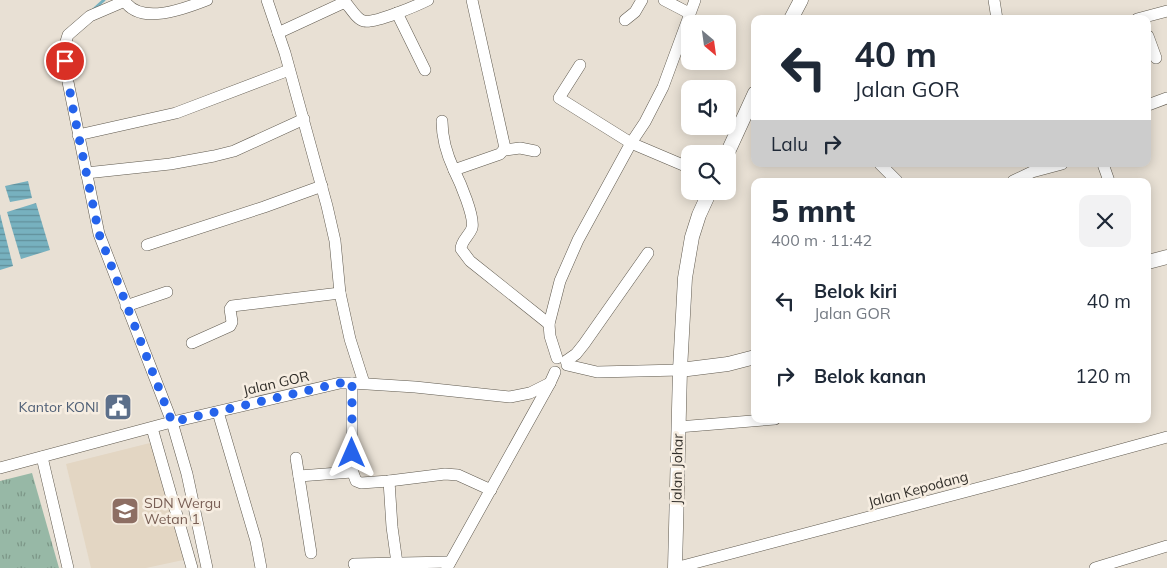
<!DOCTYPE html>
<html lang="id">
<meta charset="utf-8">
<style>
:root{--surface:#fff;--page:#f2f2f3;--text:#1f2937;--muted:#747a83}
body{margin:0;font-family:Mulish,sans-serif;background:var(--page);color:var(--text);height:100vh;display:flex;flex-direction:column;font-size:19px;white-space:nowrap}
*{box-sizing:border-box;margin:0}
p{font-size:16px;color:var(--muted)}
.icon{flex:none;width:28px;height:28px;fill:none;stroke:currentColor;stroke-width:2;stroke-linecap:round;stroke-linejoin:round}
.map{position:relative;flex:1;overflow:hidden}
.panel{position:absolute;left:751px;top:178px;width:400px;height:245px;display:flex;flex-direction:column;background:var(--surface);border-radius:10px;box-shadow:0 2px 12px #0003}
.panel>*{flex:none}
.guide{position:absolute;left:751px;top:15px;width:400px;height:152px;border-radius:10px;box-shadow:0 2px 12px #0003;background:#fff;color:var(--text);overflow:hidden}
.needle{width:32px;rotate:151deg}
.buttons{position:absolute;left:681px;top:15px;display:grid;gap:10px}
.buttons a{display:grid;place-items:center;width:55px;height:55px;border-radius:10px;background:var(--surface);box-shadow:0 2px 12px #0003;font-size:25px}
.pin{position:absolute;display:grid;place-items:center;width:42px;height:42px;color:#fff;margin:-21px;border:2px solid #fff;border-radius:50%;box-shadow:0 1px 5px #0007}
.me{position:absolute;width:55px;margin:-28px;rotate:0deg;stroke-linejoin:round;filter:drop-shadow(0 0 4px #0008)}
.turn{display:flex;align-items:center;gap:18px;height:105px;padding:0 20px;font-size:22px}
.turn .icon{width:65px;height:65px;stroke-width:2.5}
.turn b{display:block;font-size:35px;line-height:42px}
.then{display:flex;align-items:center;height:48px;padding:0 20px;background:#0003;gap:10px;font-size:19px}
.round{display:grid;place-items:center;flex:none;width:52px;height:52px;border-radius:10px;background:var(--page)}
.overview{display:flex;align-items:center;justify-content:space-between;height:85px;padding:0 20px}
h1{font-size:30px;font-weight:800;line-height:38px}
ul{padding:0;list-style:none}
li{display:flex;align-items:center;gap:15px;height:75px;padding:0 20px}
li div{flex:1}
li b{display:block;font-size:19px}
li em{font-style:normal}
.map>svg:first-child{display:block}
</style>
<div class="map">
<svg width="1167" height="568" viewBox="0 0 1167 568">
<defs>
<pattern id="park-tufts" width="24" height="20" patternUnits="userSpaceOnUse" patternTransform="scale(1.25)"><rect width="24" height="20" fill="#97b8a6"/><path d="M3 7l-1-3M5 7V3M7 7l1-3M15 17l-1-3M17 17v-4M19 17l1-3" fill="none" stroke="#7c9687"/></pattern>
<pattern id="water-rules" width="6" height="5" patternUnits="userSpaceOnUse" patternTransform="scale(1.25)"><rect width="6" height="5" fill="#77b1bf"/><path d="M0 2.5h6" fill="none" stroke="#62909b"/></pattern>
</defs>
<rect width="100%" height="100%" fill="#e8e0d4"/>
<path fill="#e3d6c3" d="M 150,443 L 188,559 L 146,568 L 91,568 L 66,464 Z"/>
<path fill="url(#park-tufts)" d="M 32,473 L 59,568 L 0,568 L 0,481 Z"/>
<g fill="url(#water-rules)">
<path d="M 28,181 L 32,198 L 10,202 L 5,186 Z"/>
<path d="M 36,203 L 50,250 L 21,259 L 7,212 Z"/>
<path d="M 0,214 L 13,266 L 0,270 Z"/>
</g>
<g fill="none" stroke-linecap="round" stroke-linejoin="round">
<path stroke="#77b1bf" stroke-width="3" d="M 94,9 L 104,0"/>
<defs>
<g id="minor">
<path d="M 124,0 C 140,26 184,9 207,0"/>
<path d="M 267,0 L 285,53 L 327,206 L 335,241 L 340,293 L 350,339 L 364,383"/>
<path d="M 472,0 L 505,148 L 500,154 L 454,170 C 460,182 475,217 472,228 C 469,236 461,241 461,249 L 470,261 L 549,324"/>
<path d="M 664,0 L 689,13"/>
<path d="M 994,0 L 997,19"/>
<path d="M 125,1 L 90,16 L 68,35 L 64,48 L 68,82 L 99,234 L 172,422 L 187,474 L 207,568"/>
<path d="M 397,13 L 425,70"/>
<path d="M 1137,19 L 1167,11"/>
<path d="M 625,20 L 635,12 L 642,0"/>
<path d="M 278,33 L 345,2 C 350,7 357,20 364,21 C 374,24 418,5 428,0"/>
<path d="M 1148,36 L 1156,58"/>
<path d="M 580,65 L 559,98 L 631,143 L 690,168"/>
<path d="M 1148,105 L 1167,98"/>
<path d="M 442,121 C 442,138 447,155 454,170"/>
<path d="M 78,135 L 176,113 L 289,70"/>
<path d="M 505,150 L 520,148 L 535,151"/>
<path d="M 880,164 L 897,181"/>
<path d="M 1103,164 L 1109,181"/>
<path d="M 86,173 L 170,164 L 214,156 L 234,151 L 304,119"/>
<path d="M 1013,181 L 1032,172 L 1062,164"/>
<path d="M 147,245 L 264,207 L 322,186"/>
<path d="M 126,306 L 167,292"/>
<path d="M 192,343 L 230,326 L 232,322 L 230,309 L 232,306 L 340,293"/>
<path d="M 557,358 L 550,336 L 549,324 L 560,281 L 578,240 L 631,143 L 645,122 L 663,87 L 695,0"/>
<path d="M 566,361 L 576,354 L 584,344 L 648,253"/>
<path d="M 567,365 L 597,372 L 680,370"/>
<path d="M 352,383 L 352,470 L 356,481 L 361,483 L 389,481 L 445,474 L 458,475 L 491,490"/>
<path d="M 218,412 L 256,541 L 261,568"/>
<path d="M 678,427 L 775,419"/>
<path d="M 152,428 L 192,568"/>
<path d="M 42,457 L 68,568"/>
<path d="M 296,458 L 311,553"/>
<path d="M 0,468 L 164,424 L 340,383 L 352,383 L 415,387 L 510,397 L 530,393 L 550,383 L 555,372"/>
<path d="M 299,476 L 352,472"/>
<path d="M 389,481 L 392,527 L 397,563"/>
<path d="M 354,564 L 450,562"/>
<path d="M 447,568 L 550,383"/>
<path d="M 675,568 L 1021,477 L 1167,437"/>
<path d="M 1095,568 L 1167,546"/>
</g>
<g id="tertiary">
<path d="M 791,19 L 801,0"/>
<path d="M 727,154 L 755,93"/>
<path d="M 1148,262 L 1167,257"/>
<path d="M 680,370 L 728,364 L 755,357"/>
<path d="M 675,568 L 680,370 L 685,278 L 692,237 L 699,215 L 710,191"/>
</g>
</defs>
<use href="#minor" stroke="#5f594e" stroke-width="12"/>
<use href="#tertiary" stroke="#5f594e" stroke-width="15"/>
<use href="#minor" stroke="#fff" stroke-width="11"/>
<use href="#tertiary" stroke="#fff" stroke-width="14"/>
</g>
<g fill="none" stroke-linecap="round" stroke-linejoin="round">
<path stroke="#2563eb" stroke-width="9" stroke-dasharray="0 16.2" d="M 65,61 L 72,104 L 99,234 L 172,422 L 340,383 L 352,382 L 352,453"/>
</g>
<defs>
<symbol id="civic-square" viewBox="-11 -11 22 22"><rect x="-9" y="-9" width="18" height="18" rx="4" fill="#5c6f8a" stroke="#f6ede1"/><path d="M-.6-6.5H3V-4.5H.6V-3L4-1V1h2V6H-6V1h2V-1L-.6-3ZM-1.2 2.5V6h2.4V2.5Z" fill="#fff"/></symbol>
<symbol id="school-square" viewBox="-11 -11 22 22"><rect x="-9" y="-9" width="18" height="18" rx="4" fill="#8d6e63" stroke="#f6ede1"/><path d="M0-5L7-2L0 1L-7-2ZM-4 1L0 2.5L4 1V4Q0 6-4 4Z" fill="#fff"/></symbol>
</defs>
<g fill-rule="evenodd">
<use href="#civic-square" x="102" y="391" width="32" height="32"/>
<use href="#school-square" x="109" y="495" width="32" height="32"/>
</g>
<g text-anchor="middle" stroke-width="5" stroke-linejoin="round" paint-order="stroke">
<g font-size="14" fill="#322f2a" stroke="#f6ede1">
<text transform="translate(276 383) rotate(-13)" y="5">Jalan GOR</text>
<text transform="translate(677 469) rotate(-89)" y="5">Jalan Johar</text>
<text transform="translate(918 489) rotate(-15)" y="5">Jalan Kepodang</text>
</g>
<g font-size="14" fill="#4e5e75" stroke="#f6ede1" text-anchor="end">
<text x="99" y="412">Kantor KONI</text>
</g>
<g font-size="14" fill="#785e54" stroke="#f6ede1" text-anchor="start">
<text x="144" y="508">SDN Wergu<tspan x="144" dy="16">Wetan 1</tspan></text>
</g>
</g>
</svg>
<div class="buttons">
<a><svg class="needle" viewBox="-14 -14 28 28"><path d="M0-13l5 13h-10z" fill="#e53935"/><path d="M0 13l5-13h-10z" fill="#747a83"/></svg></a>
<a><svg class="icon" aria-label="sound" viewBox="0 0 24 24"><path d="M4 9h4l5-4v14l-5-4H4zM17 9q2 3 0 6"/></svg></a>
<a><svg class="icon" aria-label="search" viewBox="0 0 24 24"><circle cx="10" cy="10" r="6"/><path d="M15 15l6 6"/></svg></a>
</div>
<div class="pin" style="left:65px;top:61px;background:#d93025"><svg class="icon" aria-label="arrive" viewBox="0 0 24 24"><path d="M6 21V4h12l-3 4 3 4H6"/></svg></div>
<svg class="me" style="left:352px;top:453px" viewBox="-20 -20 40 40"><path d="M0-17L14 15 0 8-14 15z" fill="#2563eb" stroke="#fff" stroke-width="4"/></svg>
<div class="guide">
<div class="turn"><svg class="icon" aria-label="left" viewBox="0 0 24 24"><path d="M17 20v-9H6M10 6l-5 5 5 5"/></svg><div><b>40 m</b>Jalan GOR</div></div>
<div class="then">Lalu<svg class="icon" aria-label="right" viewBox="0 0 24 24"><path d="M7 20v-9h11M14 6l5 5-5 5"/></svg></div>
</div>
<section class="panel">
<div class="overview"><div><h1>5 mnt</h1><p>400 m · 11:42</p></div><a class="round"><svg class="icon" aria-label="close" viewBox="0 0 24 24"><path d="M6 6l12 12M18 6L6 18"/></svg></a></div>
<ul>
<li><svg class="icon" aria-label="left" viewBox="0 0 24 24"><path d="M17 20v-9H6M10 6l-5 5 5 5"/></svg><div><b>Belok kiri</b><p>Jalan GOR</p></div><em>40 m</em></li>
<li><svg class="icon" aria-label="right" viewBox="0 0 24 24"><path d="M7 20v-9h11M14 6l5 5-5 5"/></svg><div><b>Belok kanan</b></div><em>120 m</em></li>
</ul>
</section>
</div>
